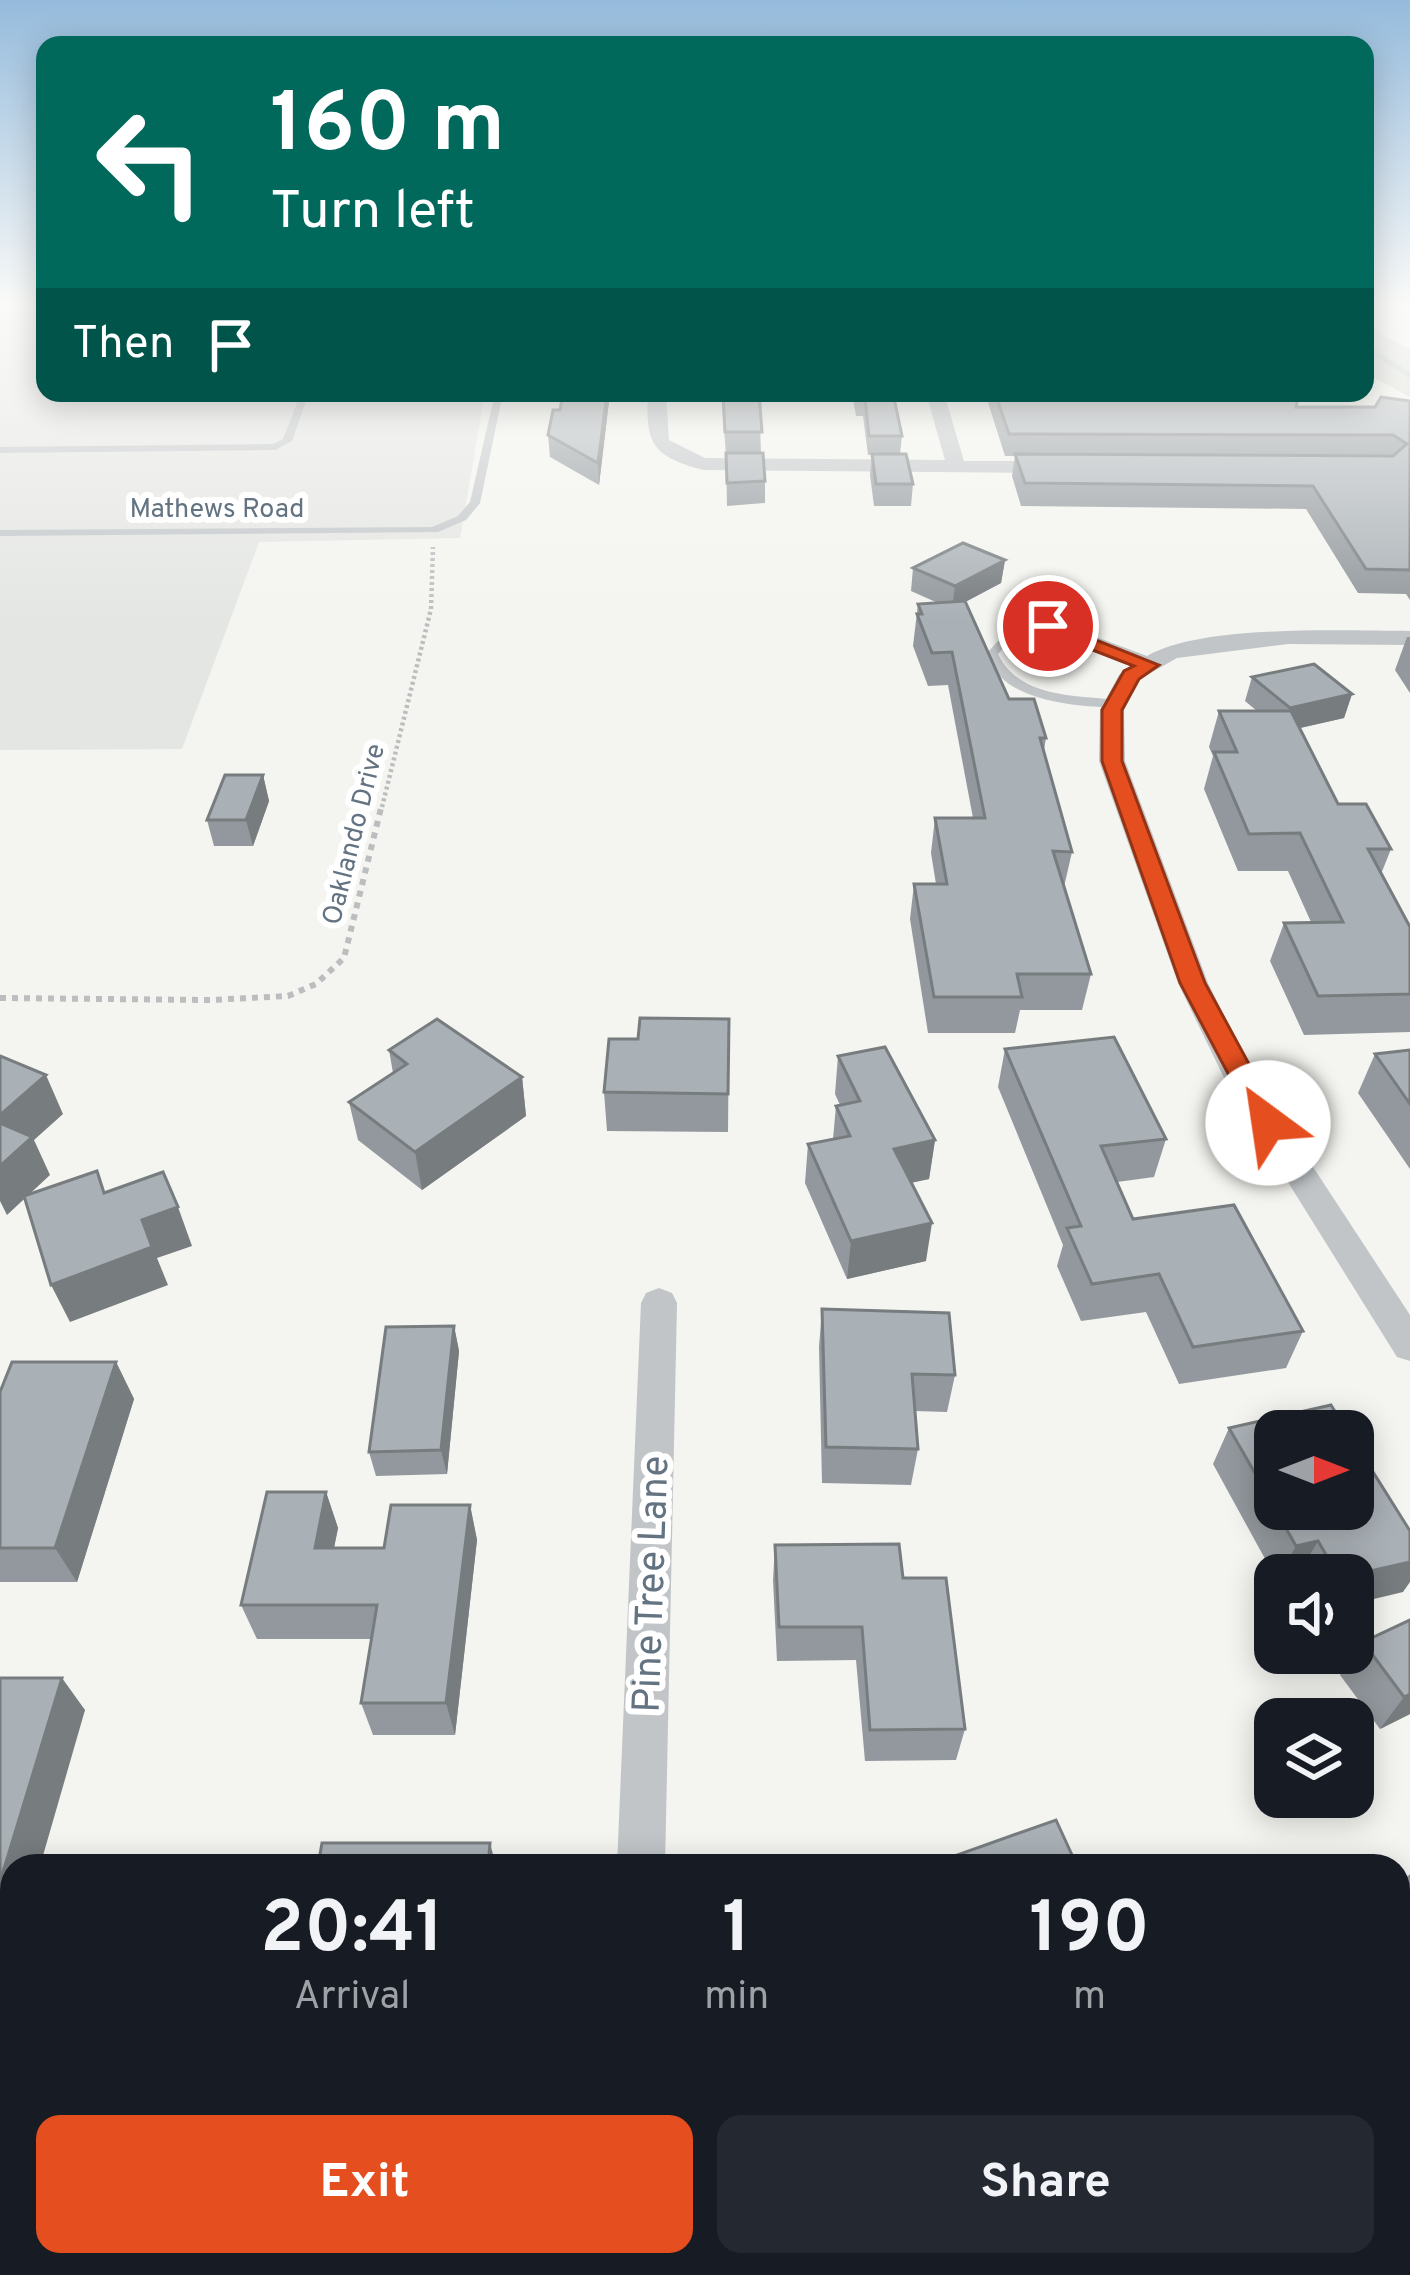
<!DOCTYPE html>
<style>
:root{--surface:#171b24;--page:#242831;--text:#f1f3f6;--muted:#9ea1a6;--accent:#e54f1f}
body{margin:0;font-family:Overpass,sans-serif;background:var(--page);color:var(--text);height:100vh;display:flex;flex-direction:column;font-size:45px;white-space:nowrap}
*{box-sizing:border-box;margin:0}
p{font-size:39px;color:var(--muted)}
.icon{flex:none;width:66px;height:66px;fill:none;stroke:currentColor;stroke-width:2;stroke-linecap:round;stroke-linejoin:round}
.map{position:relative;flex:1;overflow:hidden}
.panel{position:absolute;left:0px;top:1854px;width:1410px;height:423px;display:flex;flex-direction:column;background:var(--surface);border-radius:36px 36px 0 0;box-shadow:0 6px 30px #0003}
.panel>*{flex:none}
.top-card{position:absolute;left:36px;top:36px;width:1338px;height:366px;border-radius:24px;box-shadow:0 6px 30px #0003;background:#00695c;color:#fff;overflow:hidden}
.needle{width:78px;rotate:90deg}
.controls{position:absolute;left:1254px;top:1410px;display:grid;gap:24px}
.controls a{display:grid;place-items:center;width:120px;height:120px;border-radius:24px;background:var(--surface);box-shadow:0 6px 30px #0003;font-size:60px}
.pin{position:absolute;display:grid;place-items:center;width:102px;height:102px;color:#fff;margin:-51px;border:6px solid #fff;border-radius:50%;box-shadow:0 3px 12px #0007}
.me{position:absolute;width:132px;margin:-66px;rotate:329deg;stroke-linejoin:round;filter:drop-shadow(0 0 9px #0008)}
.turn{display:flex;align-items:center;gap:42px;height:252px;padding:0 36px;font-size:54px}
.turn .icon{width:156px;height:156px;stroke-width:2.5}
.turn b{display:block;font-size:84px;line-height:102px}
.then{display:flex;align-items:center;height:114px;padding:0 36px;background:#0003;gap:24px;font-size:45px}
.eta{display:flex;justify-content:space-evenly;align-items:center;height:204px;text-align:center}
.eta b{font-size:72px;font-weight:700;line-height:84px}
.action{display:flex;gap:24px;margin-top:auto;padding:24px 36px}
.action a{flex:1;height:138px;border-radius:24px;background:var(--accent);color:#fff;font-size:48px;font-weight:700;line-height:138px;text-align:center}
.action a+a{background:var(--page);color:var(--text)}
.map>svg:first-child{display:block}
</style>
<div class="map">
<svg width="1410" height="2275" viewBox="0 0 1410 2275">
<rect width="100%" height="100%" fill="#f4f4f0"/>
<path fill="#e4e6e3" d="M 0,303 L 45,303 L 45,393 L 485,393 L 460,538 L 259,542 L 182,749 L 0,750 Z"/>
<path fill="#d5dbd1" d="M 1365,313 L 1382,335 L 1410,349 L 1410,397 L 1365,373 Z"/>
<g fill="none" stroke-linecap="round" stroke-linejoin="round">
<path stroke="#bac6cb" stroke-width="6" d="M 1365,347 L 1410,375"/>
<path stroke="#bbbdbf" stroke-width="4.5" stroke-dasharray="3 3" stroke-linecap="butt" d="M 382,807 L 431,609 L 433,547"/>
<path stroke="#bbbdbf" stroke-width="6" stroke-dasharray="6 6" stroke-linecap="butt" d="M 0,998 L 211,1000 L 288,996 L 316,984 L 344,958 L 382,804"/>
<g fill="#c1c5c8" fill-rule="evenodd">
<path d="M 45,303 L 45,305 L 0,308 L 0,304 Z"/>
<path d="M 301,393 L 309,393 L 292,441 L 275,450 L 0,453 L 0,447 L 273,444 L 283,439 Z"/>
<path d="M 495,393 L 503,393 L 480,503 L 466,520 L 438,532 L 0,536 L 0,530 L 432,527 L 458,516 L 470,502 Z"/>
<path d="M 1044,624 L 1054,626 L 1008,643 L 998,654 C 1019,698 1074,695 1116,700 L 1120,701 L 1120,707 C 1087,708 1037,703 1009,684 C 998,676 992,666 986,654 L 1000,639 Z"/>
</g>
<g fill="#c1c5c8" fill-rule="evenodd">
<path d="M 648,393 L 666,393 L 669,440 L 705,458 L 945,460 L 926,393 L 944,393 L 964,461 L 1056,461 L 1065,467 L 1056,473 L 703,470 C 653,456 645,445 648,393 Z"/>
<path d="M 1048,619 L 1147,656 C 1203,624 1343,631 1410,631 L 1410,645 L 1288,644 L 1177,658 L 1140,679 L 1124,710 L 1125,761 L 1208,983 L 1258,1083 L 1410,1315 L 1410,1361 L 1397,1357 L 1228,1086 L 1178,983 L 1099,761 L 1100,710 L 1119,675 L 1130,666 L 1040,631 L 1040,621 Z"/>
<path d="M 659,1288 L 672,1293 L 677,1303 L 665,1866 L 617,1866 L 641,1303 L 646,1293 Z"/>
<path d="M 772,2265 L 830,2265 L 834,2275 L 776,2275 Z"/>
</g>
</g>
<g fill="#92989d">
<path d="M 563,393 L 610,393 L 599,485 L 550,457 L 548,435 L 560,410 Z"/>
<path d="M 721,393 L 759,393 L 761,453 L 765,481 L 765,503 L 727,506 L 726,454 Z"/>
<path d="M 852,393 L 893,393 L 902,436 L 900,454 L 913,484 L 911,506 L 874,506 L 870,475 L 872,455 L 868,455 L 863,416 L 856,416 Z"/>
<path d="M 985,393 L 1299,393 L 1296,407 L 1375,407 L 1410,401 L 1410,600 L 1406,594 L 1358,593 L 1306,509 L 1021,506 L 1012,476 L 1015,456 L 1005,456 Z"/>
<path d="M 1005,560 L 1001,583 L 965,602 L 1009,699 L 1046,738 L 1044,750 L 1072,852 L 1064,887 L 1091,974 L 1082,1010 L 1020,1010 L 1015,1033 L 928,1033 L 910,919 L 914,884 L 936,884 L 931,853 L 935,818 L 973,818 L 948,685 L 928,686 L 913,646 L 918,604 L 938,603 L 911,591 L 913,568 Z"/>
<path d="M 1407,637 L 1410,637 L 1410,693 L 1395,670 Z"/>
<path d="M 1252,677 L 1352,694 L 1344,718 L 1300,728 L 1338,804 L 1391,849 L 1381,874 L 1410,927 L 1410,1032 L 1304,1035 L 1270,961 L 1284,923 L 1311,922 L 1288,871 L 1238,871 L 1204,789 L 1213,756 L 1209,747 L 1219,711 L 1257,711 L 1245,701 Z"/>
<path d="M 263,775 L 269,801 L 253,846 L 214,846 L 207,820 Z"/>
<path d="M 729,1019 L 728,1132 L 607,1131 L 604,1092 L 638,1039 Z"/>
<path d="M 1005,1049 L 1166,1139 L 1154,1177 L 1117,1182 L 1133,1219 L 1303,1331 L 1286,1368 L 1179,1384 L 1146,1312 L 1081,1321 L 1057,1266 L 1063,1245 L 998,1087 Z"/>
<path d="M 389,1050 L 522,1077 L 526,1116 L 422,1190 L 358,1140 L 349,1102 L 393,1073 Z"/>
<path d="M 1410,1050 L 1410,1169 L 1358,1093 L 1375,1054 Z"/>
<path d="M 838,1056 L 935,1140 L 929,1179 L 911,1183 L 926,1261 L 847,1279 L 805,1183 L 808,1144 L 833,1139 L 836,1106 L 840,1105 L 835,1094 Z"/>
<path d="M 822,1309 L 955,1375 L 947,1412 L 915,1411 L 918,1449 L 911,1485 L 822,1483 L 819,1347 Z"/>
<path d="M 454,1326 L 459,1351 L 447,1474 L 376,1476 L 369,1452 Z"/>
<path d="M 116,1362 L 134,1399 L 77,1582 L 0,1582 L 0,1392 Z"/>
<path d="M 1229,1428 L 1403,1592 L 1353,1575 L 1275,1575 L 1275,1577 L 1213,1464 Z"/>
<path d="M 326,1492 L 338,1528 L 334,1548 L 384,1548 L 470,1505 L 477,1540 L 455,1735 L 373,1735 L 361,1703 L 371,1639 L 257,1639 L 241,1605 Z"/>
<path d="M 775,1545 L 903,1578 L 965,1729 L 956,1760 L 865,1761 L 856,1660 L 777,1661 L 773,1580 Z"/>
<path d="M 1410,1620 L 1410,1714 L 1380,1729 L 1340,1675 L 1363,1642 Z"/>
<path d="M 0,1678 L 85,1710 L 12,1866 L 12,1915 L 0,1915 Z"/>
<path d="M 1410,1874 L 1410,1892 L 1402,1882 Z"/>
<path d="M 1237,2265 L 1373,2265 L 1375,2275 L 1239,2275 Z"/>
</g>
<g fill="#777c7f">
<path d="M 607,393 L 610,393 L 599,485 L 598,463 Z"/>
<path d="M 1005,560 L 1001,583 L 952,609 L 955,586 Z"/>
<path d="M 1352,694 L 1344,718 L 1282,732 L 1290,708 Z"/>
<path d="M 263,775 L 269,801 L 253,846 L 246,820 Z"/>
<path d="M 46,1075 L 63,1114 L 34,1140 L 50,1175 L 7,1215 L 0,1201 L 0,1115 Z"/>
<path d="M 522,1077 L 526,1116 L 422,1190 L 415,1152 Z"/>
<path d="M 935,1140 L 929,1179 L 889,1187 L 894,1149 Z"/>
<path d="M 178,1207 L 192,1246 L 157,1258 L 168,1285 L 70,1322 L 51,1285 L 142,1220 Z"/>
<path d="M 932,1223 L 926,1261 L 847,1279 L 851,1241 Z"/>
<path d="M 454,1326 L 459,1351 L 447,1474 L 441,1450 Z"/>
<path d="M 116,1362 L 134,1399 L 77,1582 L 55,1548 Z"/>
<path d="M 326,1492 L 338,1528 L 327,1582 L 315,1548 Z"/>
<path d="M 470,1505 L 477,1540 L 455,1735 L 446,1703 Z"/>
<path d="M 1318,1541 L 1298,1575 L 1280,1575 L 1296,1546 Z"/>
<path d="M 1410,1562 L 1410,1582 L 1403,1592 L 1353,1604 L 1353,1575 Z"/>
<path d="M 62,1678 L 85,1710 L 40,1866 L 12,1866 L 12,1902 L 0,1890 L 0,1882 Z"/>
<path d="M 1410,1694 L 1410,1714 L 1380,1729 L 1404,1697 Z"/>
<path d="M 490,1843 L 496,1866 L 488,1866 Z"/>
</g>
<g fill="#aab1b6" stroke="#777c7f" stroke-width="3">
<path d="M 563,393 L 607,393 L 598,463 L 548,435 L 553,410 L 560,410 Z"/>
<path d="M 723,393 L 759,393 L 762,432 L 725,432 Z"/>
<path d="M 857,393 L 893,393 L 902,436 L 869,436 L 865,398 L 858,398 Z"/>
<path d="M 995,393 L 1299,393 L 1296,407 L 1375,407 L 1381,397 L 1410,401 L 1410,570 L 1366,569 L 1313,486 L 1025,483 L 1015,454 L 1393,456 L 1407,444 L 1393,435 L 1009,434 Z"/>
<path d="M 726,453 L 763,453 L 765,481 L 727,483 Z"/>
<path d="M 872,454 L 906,454 L 913,484 L 876,484 Z"/>
<path d="M 963,543 L 1005,560 L 955,586 L 913,568 Z"/>
<path d="M 965,601 L 1009,699 L 1034,699 L 1046,738 L 1040,738 L 1072,852 L 1053,851 L 1091,974 L 1017,974 L 1022,997 L 934,997 L 914,884 L 947,884 L 935,818 L 985,818 L 952,652 L 932,653 L 917,614 L 922,614 L 918,604 Z"/>
<path d="M 1314,664 L 1352,694 L 1290,708 L 1252,677 Z"/>
<path d="M 1219,711 L 1291,711 L 1338,804 L 1366,804 L 1391,849 L 1368,849 L 1410,927 L 1410,994 L 1318,996 L 1284,923 L 1343,922 L 1300,833 L 1249,834 L 1214,752 L 1237,752 Z"/>
<path d="M 225,775 L 263,775 L 246,820 L 207,820 Z"/>
<path d="M 640,1018 L 729,1019 L 728,1094 L 604,1092 L 609,1039 L 638,1039 Z"/>
<path d="M 437,1019 L 522,1077 L 415,1152 L 349,1102 L 407,1064 L 389,1050 Z"/>
<path d="M 1114,1037 L 1166,1139 L 1101,1146 L 1133,1219 L 1234,1205 L 1303,1331 L 1193,1347 L 1159,1274 L 1092,1284 L 1067,1228 L 1081,1226 L 1005,1049 Z"/>
<path d="M 885,1047 L 935,1140 L 894,1149 L 932,1223 L 851,1241 L 808,1144 L 850,1136 L 836,1106 L 860,1101 L 838,1056 Z"/>
<path d="M 1410,1050 L 1410,1104 L 1375,1054 Z"/>
<path d="M 0,1056 L 46,1075 L 0,1115 Z"/>
<path d="M 0,1123 L 32,1137 L 0,1166 Z"/>
<path d="M 97,1171 L 104,1193 L 163,1172 L 178,1207 L 142,1220 L 152,1247 L 51,1285 L 24,1196 Z"/>
<path d="M 822,1309 L 949,1313 L 955,1375 L 912,1374 L 918,1449 L 826,1447 Z"/>
<path d="M 454,1326 L 441,1450 L 369,1452 L 386,1327 Z"/>
<path d="M 12,1362 L 116,1362 L 55,1548 L 0,1548 L 0,1392 Z"/>
<path d="M 1331,1405 L 1347,1431 L 1275,1431 L 1275,1508 L 1229,1428 Z"/>
<path d="M 1353,1440 L 1410,1531 L 1410,1562 L 1353,1575 L 1338,1575 L 1318,1541 L 1296,1546 L 1275,1509 L 1353,1509 Z"/>
<path d="M 267,1492 L 326,1492 L 315,1548 L 384,1548 L 391,1505 L 470,1505 L 446,1703 L 361,1703 L 377,1605 L 241,1605 Z"/>
<path d="M 899,1544 L 903,1578 L 946,1578 L 965,1729 L 870,1730 L 862,1627 L 779,1627 L 775,1545 Z"/>
<path d="M 1410,1620 L 1410,1694 L 1404,1697 L 1363,1642 Z"/>
<path d="M 0,1678 L 62,1678 L 0,1882 Z"/>
<path d="M 1056,1820 L 1077,1866 L 946,1866 L 943,1860 Z"/>
<path d="M 322,1843 L 490,1843 L 488,1866 L 318,1866 Z"/>
<path d="M 1265,2265 L 1373,2265 L 1375,2275 L 1267,2275 Z"/>
</g>
<linearGradient id="sky" x2="0" y2="1"><stop stop-color="#95bbdc"/><stop offset="0.49" stop-color="#fafaf8"/><stop offset="1" stop-color="#fafaf8" stop-opacity="0"/></linearGradient>
<rect width="1410" height="621" fill="url(#sky)"/>
<path fill="#e54f1f" stroke="#953314" stroke-width="3" d="M 1048,621 L 1159,665 L 1139,679 L 1122,710 L 1122,761 L 1205,983 L 1281,1123 L 1277,1130 L 1258,1130 L 1180,983 L 1102,761 L 1102,710 L 1124,671 L 1134,666 L 1041,630 L 1038,626 Z"/>
<g text-anchor="middle" stroke-width="12" stroke-linejoin="round" paint-order="stroke">
<g font-size="27" fill="#637381" stroke="#fff">
<text x="217" y="517">Mathews Road</text>
<text transform="translate(353 834) rotate(-76)" y="9">Oaklando Drive</text>
</g>
<g font-size="39" fill="#637381" stroke="#fff">
<text transform="translate(649 1584) rotate(-88)" y="14">Pine Tree Lane</text>
</g>
</g>
</svg>
<div class="controls">
<a><svg class="needle" viewBox="-14 -14 28 28"><path d="M0-13l5 13h-10z" fill="#e53935"/><path d="M0 13l5-13h-10z" fill="#9ea1a6"/></svg></a>
<a><svg class="icon" aria-label="sound" viewBox="0 0 24 24"><path d="M4 9h4l5-4v14l-5-4H4zM17 9q2 3 0 6"/></svg></a>
<a><svg class="icon" aria-label="layers" viewBox="0 0 24 24"><path d="M12 4l9 5-9 5-9-5zM3 14l9 5 9-5"/></svg></a>
</div>
<div class="pin" style="left:1048px;top:626px;background:#d93025"><svg class="icon" aria-label="arrive" viewBox="0 0 24 24"><path d="M6 21V4h12l-3 4 3 4H6"/></svg></div>
<svg class="me" style="left:1268px;top:1123px" viewBox="-20 -20 40 40"><circle r="19" fill="#fff"/><path d="M0-13L10 11 0 6-10 11z" fill="#e54f1f"/></svg>
<div class="top-card">
<div class="turn"><svg class="icon" aria-label="left" viewBox="0 0 24 24"><path d="M17 20v-9H6M10 6l-5 5 5 5"/></svg><div><b>160 m</b>Turn left</div></div>
<div class="then">Then<svg class="icon" aria-label="arrive" viewBox="0 0 24 24"><path d="M6 21V4h12l-3 4 3 4H6"/></svg></div>
</div>
<section class="panel">
<div class="eta">
<div><b>20:41</b><p>Arrival</p></div>
<div><b>1</b><p>min</p></div>
<div><b>190</b><p>m</p></div>
</div>
<div class="action"><a>Exit</a><a>Share</a></div>
</section>
</div>
